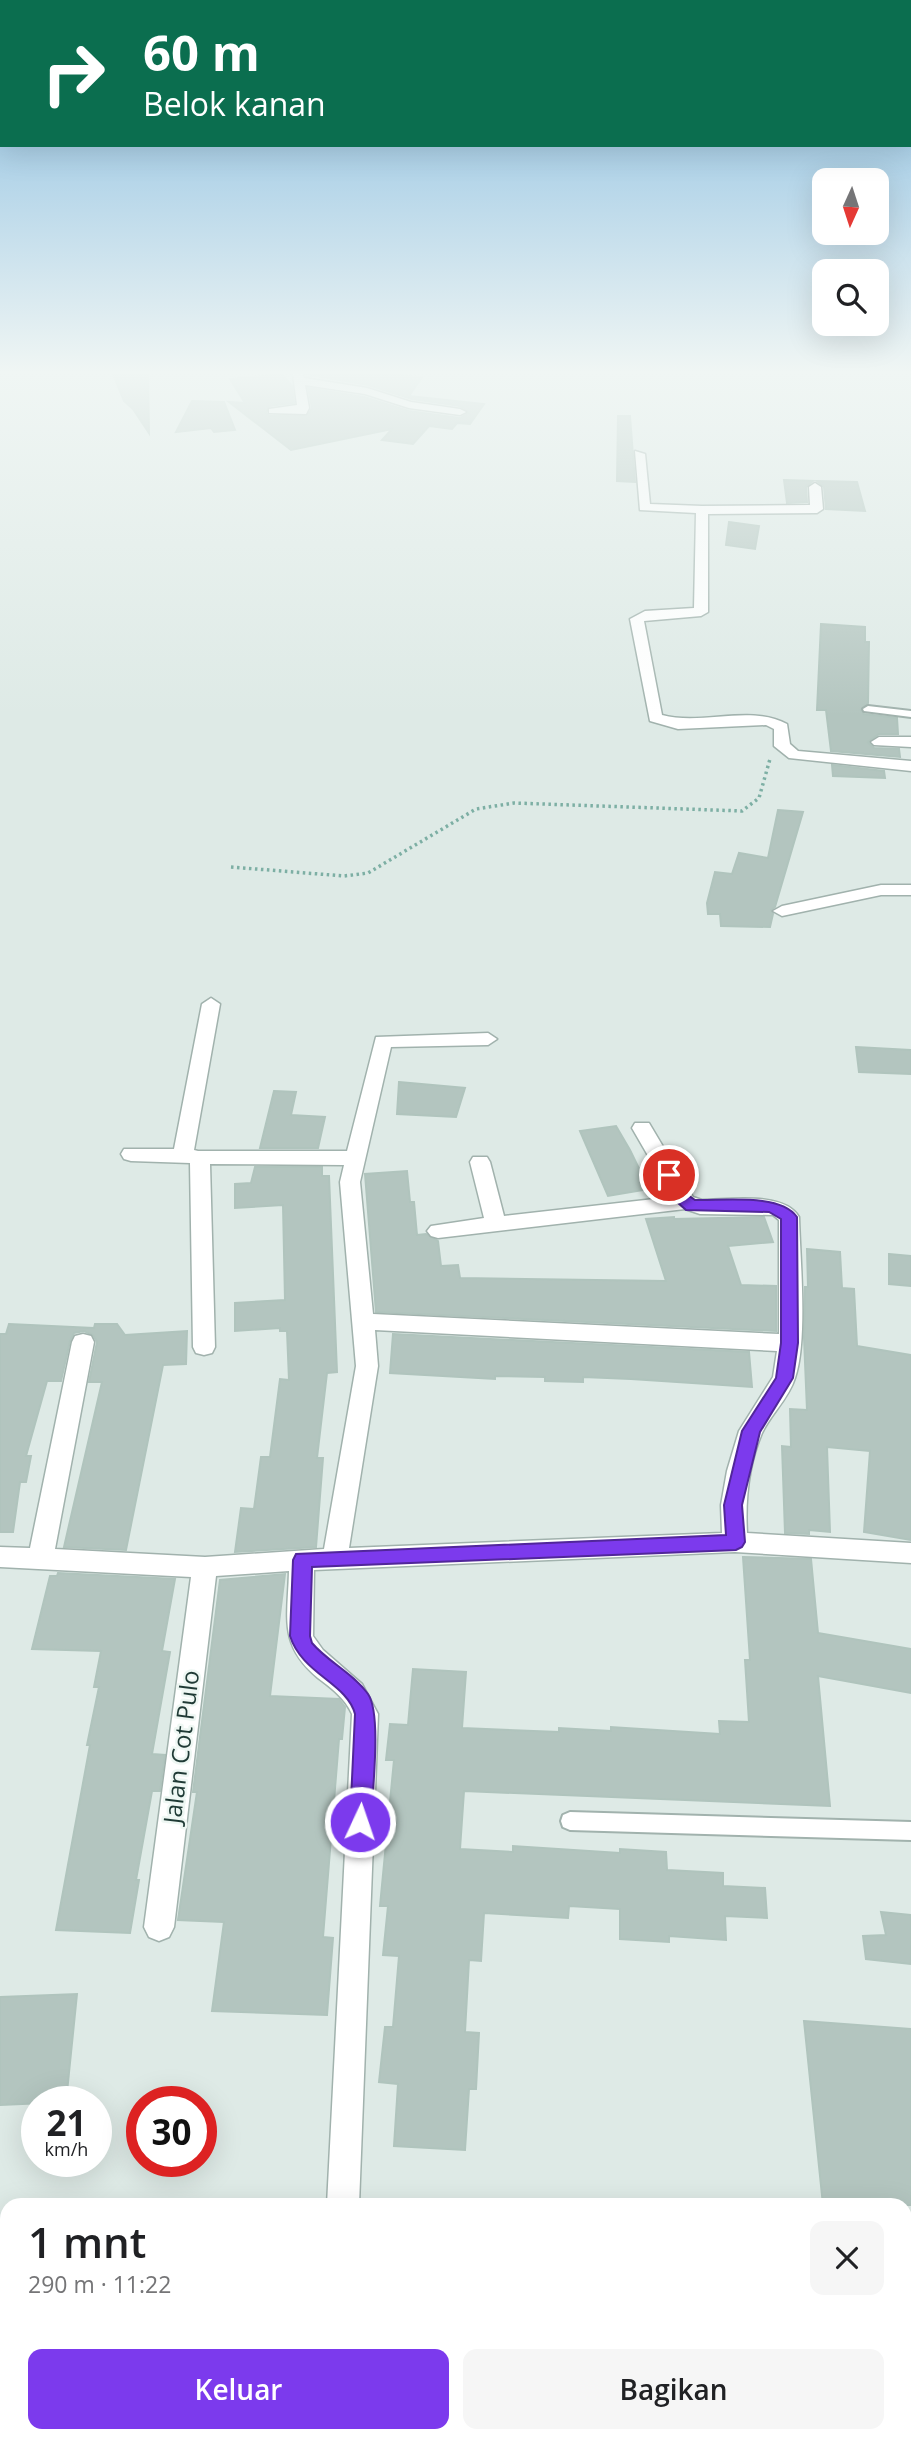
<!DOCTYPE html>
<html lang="id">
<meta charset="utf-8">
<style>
:root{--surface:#fff;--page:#f6f6f6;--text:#202124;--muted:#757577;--accent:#7c3aed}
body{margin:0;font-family:"Open Sans",sans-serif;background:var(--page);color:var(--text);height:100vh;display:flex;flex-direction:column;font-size:26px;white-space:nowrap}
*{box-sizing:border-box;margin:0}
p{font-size:23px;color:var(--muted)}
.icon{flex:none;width:38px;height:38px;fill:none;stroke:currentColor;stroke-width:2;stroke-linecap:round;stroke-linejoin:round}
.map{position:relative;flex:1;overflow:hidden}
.panel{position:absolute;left:0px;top:2198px;width:912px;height:245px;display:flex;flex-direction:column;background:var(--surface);border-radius:21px 21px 0 0;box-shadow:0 7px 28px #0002}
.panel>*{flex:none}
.guide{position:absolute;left:0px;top:0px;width:912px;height:147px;box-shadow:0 7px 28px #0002;background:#0b6e4f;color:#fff;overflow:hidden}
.needle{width:46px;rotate:183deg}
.fabs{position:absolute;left:812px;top:168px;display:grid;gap:14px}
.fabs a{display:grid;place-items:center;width:77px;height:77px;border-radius:14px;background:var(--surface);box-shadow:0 7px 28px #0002;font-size:35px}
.speed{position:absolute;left:21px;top:2086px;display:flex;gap:14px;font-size:35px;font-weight:700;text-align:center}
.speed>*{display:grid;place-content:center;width:91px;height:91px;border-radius:50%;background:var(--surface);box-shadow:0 7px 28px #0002;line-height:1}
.speed small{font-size:18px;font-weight:400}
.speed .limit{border:10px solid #d22;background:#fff;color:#111}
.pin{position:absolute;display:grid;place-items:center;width:60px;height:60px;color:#fff;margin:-30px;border:4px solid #fff;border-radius:50%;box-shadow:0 2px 7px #0007}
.me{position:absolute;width:77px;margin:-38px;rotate:3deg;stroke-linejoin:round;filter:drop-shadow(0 0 5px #0008)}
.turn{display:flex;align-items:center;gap:24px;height:147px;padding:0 28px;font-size:32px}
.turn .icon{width:91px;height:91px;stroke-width:2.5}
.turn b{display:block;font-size:49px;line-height:60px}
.round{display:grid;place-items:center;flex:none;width:74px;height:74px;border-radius:14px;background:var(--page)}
.head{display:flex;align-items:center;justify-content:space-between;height:119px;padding:0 28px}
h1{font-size:42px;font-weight:600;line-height:52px}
.action{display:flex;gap:14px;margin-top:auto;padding:14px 28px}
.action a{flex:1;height:80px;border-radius:14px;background:var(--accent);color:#fff;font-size:28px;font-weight:600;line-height:80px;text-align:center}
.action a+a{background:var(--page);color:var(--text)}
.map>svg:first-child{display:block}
</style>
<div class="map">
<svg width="911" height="2443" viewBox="0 0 911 2443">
<rect width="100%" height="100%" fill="#deeae6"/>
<g fill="#b3c5bf" stroke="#b0c4bd" stroke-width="2">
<path d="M 113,374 L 148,374 L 149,433 L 133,409 L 124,401 Z"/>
<path d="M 282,374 L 292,386 L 294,403 L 269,406 L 266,413 L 269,416 L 308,415 L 312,408 L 308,388 L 364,397 L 409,411 L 460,418 L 468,413 L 460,406 L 412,399 L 368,385 L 306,374 L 389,374 L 422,377 L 409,396 L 484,404 L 470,424 L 457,423 L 452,429 L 429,426 L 413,444 L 382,440 L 392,429 L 291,450 L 229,402 L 245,403 L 230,379 Z"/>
<path d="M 192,401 L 224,402 L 235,430 L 214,432 L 211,428 L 176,432 Z"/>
<path d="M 618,416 L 630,416 L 635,482 L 617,481 Z"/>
<path d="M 784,480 L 813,481 L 806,487 L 807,502 L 787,503 Z"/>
<path d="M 817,481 L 857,482 L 865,511 L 826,509 L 824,487 Z"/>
<path d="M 729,522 L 759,526 L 755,549 L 726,545 Z"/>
<path d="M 821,624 L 865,627 L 865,642 L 869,642 L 868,703 L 861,710 L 864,714 L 897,718 L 898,734 L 879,734 L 868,742 L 874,748 L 899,749 L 900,757 L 831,751 L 826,710 L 817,710 Z"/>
<path d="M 832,765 L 884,771 L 885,778 L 833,776 Z"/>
<path d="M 778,810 L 803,812 L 775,907 L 771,910 L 773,914 L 770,927 L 721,926 L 720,914 L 708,914 L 707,903 L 715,872 L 732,874 L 739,853 L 768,858 Z"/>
<path d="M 856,1047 L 911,1050 L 911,1074 L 859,1072 Z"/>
<path d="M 399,1082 L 465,1088 L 456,1117 L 397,1114 Z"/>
<path d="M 274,1091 L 296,1092 L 291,1115 L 325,1117 L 318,1148 L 260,1148 Z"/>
<path d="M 616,1126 L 630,1150 L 649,1189 L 608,1196 L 580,1131 Z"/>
<path d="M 255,1167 L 322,1167 L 322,1176 L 329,1176 L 337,1372 L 327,1373 L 317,1458 L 323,1458 L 316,1547 L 235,1552 L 241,1508 L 254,1509 L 261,1457 L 270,1457 L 280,1379 L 289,1380 L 287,1331 L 280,1331 L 280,1328 L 235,1331 L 235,1303 L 285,1300 L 283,1205 L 235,1208 L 235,1184 L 251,1183 Z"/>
<path d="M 407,1171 L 410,1202 L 414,1202 L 417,1235 L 426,1234 L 438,1241 L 441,1266 L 458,1265 L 460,1278 L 666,1281 L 646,1219 L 674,1217 L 674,1219 L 764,1217 L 773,1242 L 728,1246 L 741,1285 L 776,1286 L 776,1331 L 376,1312 L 365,1174 Z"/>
<path d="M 807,1249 L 840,1252 L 842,1288 L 854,1289 L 857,1346 L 911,1355 L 911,1540 L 864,1532 L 870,1451 L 827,1447 L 830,1532 L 809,1530 L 809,1534 L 785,1533 L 782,1446 L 791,1447 L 790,1409 L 807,1410 L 804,1338 L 805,1287 L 808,1287 Z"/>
<path d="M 889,1254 L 911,1256 L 911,1286 L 889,1284 Z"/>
<path d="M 9,1324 L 94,1328 L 95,1324 L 117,1324 L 125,1335 L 187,1331 L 186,1364 L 163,1365 L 126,1550 L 64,1547 L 102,1382 L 89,1382 L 97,1342 L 93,1335 L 84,1331 L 74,1333 L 70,1341 L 61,1381 L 47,1381 L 26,1456 L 31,1456 L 26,1482 L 20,1482 L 13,1532 L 0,1532 L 0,1334 L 6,1334 Z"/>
<path d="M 393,1334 L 749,1352 L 752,1387 L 631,1379 L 583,1377 L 583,1382 L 545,1381 L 545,1377 L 495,1376 L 495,1379 L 390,1373 Z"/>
<path d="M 743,1557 L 811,1559 L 818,1633 L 911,1649 L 911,1693 L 818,1676 L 830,1806 L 464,1791 L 460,1849 L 513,1852 L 513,1846 L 620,1853 L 620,1849 L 666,1852 L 667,1870 L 723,1873 L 723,1886 L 765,1888 L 767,1918 L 725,1916 L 726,1940 L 669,1936 L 669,1942 L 620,1939 L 620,1909 L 569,1906 L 568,1918 L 484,1913 L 481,1961 L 469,1960 L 465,2032 L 479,2033 L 476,2089 L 469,2089 L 465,2150 L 394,2146 L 398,2084 L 379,2082 L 385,2027 L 393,2027 L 399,1956 L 383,1955 L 388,1906 L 380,1906 L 394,1760 L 386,1760 L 390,1724 L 408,1725 L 413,1669 L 466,1672 L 462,1728 L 559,1732 L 559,1728 L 611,1731 L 611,1727 L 720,1734 L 719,1721 L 749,1722 L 745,1660 L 750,1660 Z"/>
<path d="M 58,1573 L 175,1579 L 162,1651 L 170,1652 L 152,1754 L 165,1755 L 160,1791 L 152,1791 L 136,1880 L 139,1880 L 130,1933 L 56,1930 L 90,1745 L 87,1745 L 99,1687 L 94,1687 L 101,1651 L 32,1649 L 50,1576 L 57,1576 Z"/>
<path d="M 285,1574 L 270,1696 L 339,1699 L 345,1707 L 342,1739 L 339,1739 L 323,1937 L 333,1938 L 327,2015 L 212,2011 L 224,1922 L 178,1920 L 197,1792 L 193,1792 L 220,1580 Z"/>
<path d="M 881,1912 L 911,1915 L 911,1964 L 866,1959 L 863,1936 L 886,1935 Z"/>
<path d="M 77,1994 L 66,2102 L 0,2105 L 0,1997 Z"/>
<path d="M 804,2021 L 911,2029 L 911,2205 L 823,2205 Z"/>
</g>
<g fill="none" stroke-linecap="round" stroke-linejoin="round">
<defs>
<g id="service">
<path d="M 868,706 L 911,711 L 911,717 L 864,711 L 863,709 Z"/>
<path d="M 570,1812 L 911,1822 L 911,1840 L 570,1830 L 563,1827 L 561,1821 L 563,1815 Z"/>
</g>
<g id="minor">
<path d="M 293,374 L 303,374 L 304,378 L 367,388 L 411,402 L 460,409 L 466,412 L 460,415 L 409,408 L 365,394 L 305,385 L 309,408 L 306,414 L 269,413 L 269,409 L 297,405 Z"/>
<path d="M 635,451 L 645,454 L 650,504 L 702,506 L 810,505 L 809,487 L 815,483 L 821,487 L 823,509 L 817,513 L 708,514 L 708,612 L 701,616 L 644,621 L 662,715 C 702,726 750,704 787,724 L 790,744 L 798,751 L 911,761 L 911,771 L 789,758 L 774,746 L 774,729 L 766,725 L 678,729 L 650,721 L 630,619 L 645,611 L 694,608 L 696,513 L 640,510 Z"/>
<path d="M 879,737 L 911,737 L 911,747 L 874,745 L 871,742 Z"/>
<path d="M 881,885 L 911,885 L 911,895 L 881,895 L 782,916 L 773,911 L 782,906 Z"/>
<path d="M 211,998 L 220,1004 L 194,1150 L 198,1151 L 347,1151 L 376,1037 L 488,1033 L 497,1039 L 488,1045 L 391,1047 L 360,1182 L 373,1314 L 779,1334 L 779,1220 L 773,1215 L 700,1214 L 685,1209 L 438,1238 L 431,1236 L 427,1231 L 431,1226 L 484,1218 L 470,1162 L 473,1157 L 487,1157 L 490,1162 L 504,1216 L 672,1197 L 632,1128 L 635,1123 L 649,1123 L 693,1197 L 702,1200 C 728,1200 784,1191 799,1217 C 800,1259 808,1340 795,1378 C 789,1398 771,1414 762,1433 C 749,1464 745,1499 747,1533 L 911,1543 L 911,1563 L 735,1552 L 314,1570 L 313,1636 L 323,1650 L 362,1684 L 378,1714 L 359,2205 L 327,2205 L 352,1714 C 345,1698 331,1688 318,1678 C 278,1645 288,1617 289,1571 L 216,1576 L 174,1927 L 169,1937 L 159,1941 L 149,1937 L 144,1927 L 191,1577 L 0,1567 L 0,1547 L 30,1548 L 72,1342 L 75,1336 L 83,1334 L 91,1336 L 94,1342 L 55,1549 L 205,1557 L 324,1549 L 356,1366 L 340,1182 L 344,1165 L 210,1164 L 215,1347 L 212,1353 L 204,1355 L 196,1353 L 193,1347 L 190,1163 L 131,1161 L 124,1159 L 121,1154 L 124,1149 L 174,1149 L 202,1004 ZM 375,1330 L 777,1351 L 773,1377 L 739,1431 L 727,1471 L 721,1505 L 722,1533 L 349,1548 L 378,1366 Z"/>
<path d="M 7,2219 L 7,2253 L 0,2254 L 0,2220 Z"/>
<path d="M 905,2223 L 911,2223 L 911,2257 L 905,2256 Z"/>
</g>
</defs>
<use href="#service" stroke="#a1b2ad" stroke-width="4"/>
<use href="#minor" stroke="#a1b2ad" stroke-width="3"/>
<path stroke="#7dafa4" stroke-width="3.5" stroke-dasharray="2.5 3.5" stroke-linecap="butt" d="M 231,867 L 344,876 L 368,873 L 476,809 L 514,803 L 742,811 L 759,798 L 770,759"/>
<use href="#service" fill="#fff" fill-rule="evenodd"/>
<use href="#minor" fill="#fff" fill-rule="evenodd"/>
</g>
<linearGradient id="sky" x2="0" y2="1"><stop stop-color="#7fb8df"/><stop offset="0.52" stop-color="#f0f6f4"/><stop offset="1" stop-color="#f0f6f4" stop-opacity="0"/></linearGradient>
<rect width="911" height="716" fill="url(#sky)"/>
<path fill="#7c3aed" stroke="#51269a" stroke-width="2" d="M 669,1170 L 675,1171 L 688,1195 L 695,1200 C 723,1201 780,1193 797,1217 L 798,1343 L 793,1378 L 760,1432 L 742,1505 L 745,1542 L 742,1547 L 736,1550 L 312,1567 L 310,1636 L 312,1643 C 328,1662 353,1673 368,1694 C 382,1714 372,1794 371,1822 L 368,1828 L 360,1831 L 353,1828 L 350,1822 L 355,1714 C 347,1683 302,1674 290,1636 L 293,1560 L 296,1554 L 726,1535 L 724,1505 L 742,1431 L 776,1378 L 781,1343 L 781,1219 L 769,1212 L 686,1210 L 677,1202 L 661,1175 Z"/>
<g text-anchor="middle" stroke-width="5" stroke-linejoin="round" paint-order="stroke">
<g font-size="24" fill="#1f3a35" stroke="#eef7f3">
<text transform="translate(182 1747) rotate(-83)" y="8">Jalan Cot Pulo</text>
</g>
</g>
</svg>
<div class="fabs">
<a><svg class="needle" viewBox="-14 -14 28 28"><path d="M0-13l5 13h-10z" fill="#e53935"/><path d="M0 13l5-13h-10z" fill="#757577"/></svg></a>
<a><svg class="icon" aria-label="search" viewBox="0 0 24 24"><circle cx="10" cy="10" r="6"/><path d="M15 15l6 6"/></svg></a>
</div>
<div class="speed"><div>21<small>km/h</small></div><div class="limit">30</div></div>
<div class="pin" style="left:669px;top:1175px;background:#d93025"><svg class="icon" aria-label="arrive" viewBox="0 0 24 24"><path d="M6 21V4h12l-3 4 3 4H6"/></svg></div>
<svg class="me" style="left:360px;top:1822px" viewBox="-20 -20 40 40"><circle r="17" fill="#7c3aed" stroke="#fff" stroke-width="3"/><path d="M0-11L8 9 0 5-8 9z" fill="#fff"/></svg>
<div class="guide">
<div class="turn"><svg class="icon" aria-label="right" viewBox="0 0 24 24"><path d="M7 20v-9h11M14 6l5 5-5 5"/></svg><div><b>60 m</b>Belok kanan</div></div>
</div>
<section class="panel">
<div class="head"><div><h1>1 mnt</h1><p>290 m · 11:22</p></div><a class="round"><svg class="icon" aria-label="close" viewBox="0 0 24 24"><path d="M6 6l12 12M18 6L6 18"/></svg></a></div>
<div class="action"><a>Keluar</a><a>Bagikan</a></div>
</section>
</div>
